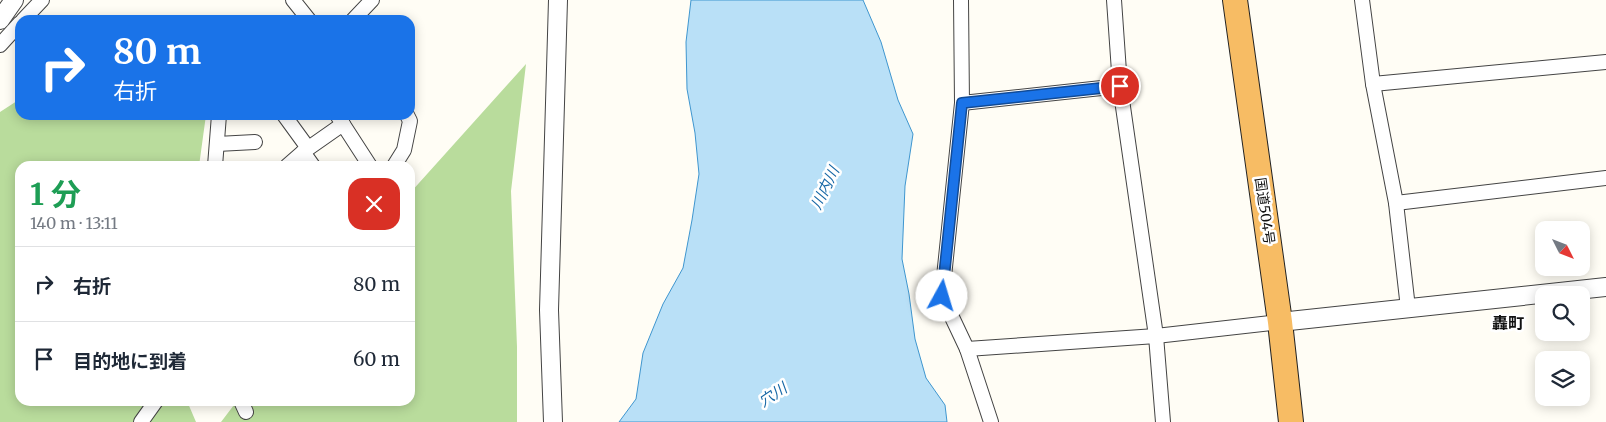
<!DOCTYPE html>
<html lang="ja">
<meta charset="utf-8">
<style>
:root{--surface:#fff;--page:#f6f6f7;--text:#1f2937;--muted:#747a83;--line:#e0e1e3}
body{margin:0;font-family:Merriweather,"Noto Sans JP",serif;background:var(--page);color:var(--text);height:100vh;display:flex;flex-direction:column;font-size:19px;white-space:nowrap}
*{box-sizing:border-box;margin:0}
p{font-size:16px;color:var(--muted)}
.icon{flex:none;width:28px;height:28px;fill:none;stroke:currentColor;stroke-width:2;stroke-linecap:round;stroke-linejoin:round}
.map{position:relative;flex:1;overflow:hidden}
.panel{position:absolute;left:15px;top:161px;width:400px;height:245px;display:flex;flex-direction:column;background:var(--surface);border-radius:15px;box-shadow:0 2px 12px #0003}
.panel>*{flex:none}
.hud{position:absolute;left:15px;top:15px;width:400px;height:105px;border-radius:15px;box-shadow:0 2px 12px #0003;background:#1a73e8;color:#fff;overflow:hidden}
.needle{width:32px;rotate:132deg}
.fabs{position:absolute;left:1535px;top:221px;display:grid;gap:10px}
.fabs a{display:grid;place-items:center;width:55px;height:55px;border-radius:10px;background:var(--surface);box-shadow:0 2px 12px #0003;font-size:25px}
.pin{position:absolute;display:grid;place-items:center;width:42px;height:42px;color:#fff;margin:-21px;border:2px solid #fff;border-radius:50%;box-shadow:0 1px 5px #0007}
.me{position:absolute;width:55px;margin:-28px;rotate:6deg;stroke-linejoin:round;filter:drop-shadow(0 0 4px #0008)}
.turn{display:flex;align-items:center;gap:18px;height:105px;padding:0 15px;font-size:22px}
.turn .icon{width:65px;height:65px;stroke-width:2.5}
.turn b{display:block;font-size:35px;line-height:42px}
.round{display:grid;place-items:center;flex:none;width:52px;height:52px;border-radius:15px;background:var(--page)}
.headline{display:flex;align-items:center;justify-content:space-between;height:85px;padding:0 15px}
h1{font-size:30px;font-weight:700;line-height:38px;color:#1e9e55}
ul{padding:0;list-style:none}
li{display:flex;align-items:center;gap:15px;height:75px;padding:0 15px;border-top:1px solid var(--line)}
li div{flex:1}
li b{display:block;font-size:19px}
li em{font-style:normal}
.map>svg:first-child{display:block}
</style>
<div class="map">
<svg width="1606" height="422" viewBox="0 0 1606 422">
<rect width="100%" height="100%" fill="#fffdf5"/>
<g fill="#b9dc9c">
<path d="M 526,64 L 511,191 L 517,347 L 517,422 L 221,422 L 237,401 L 410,401 L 410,193 Z"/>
<path d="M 20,99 L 20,115 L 206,115 L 199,166 L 20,166 L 20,401 L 187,401 L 196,422 L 0,422 L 0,112 Z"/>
</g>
<path fill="#b9e0f7" stroke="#3f96cf" d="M 691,0 L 863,0 L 881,42 L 898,100 L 913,134 L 905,186 L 902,259 L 909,294 L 915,339 L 926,378 L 945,405 L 947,422 L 619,422 L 636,399 L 643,353 L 663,304 L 683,268 L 692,220 L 699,174 L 695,133 L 687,89 L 686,42 Z"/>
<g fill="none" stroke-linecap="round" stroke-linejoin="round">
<defs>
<g id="minor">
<path d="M 293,0 L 309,20"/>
<path d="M 961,0 L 962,103 L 942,296 L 967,349 L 1156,336 L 1280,322"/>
<path d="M 1114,0 L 1120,86 L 1156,336 L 1163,422"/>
<path d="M 1362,0 L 1373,84 L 1396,203 L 1408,308"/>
<path d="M 23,20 L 42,0"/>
<path d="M 353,20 L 372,0"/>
<path d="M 0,45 L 20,23"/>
<path d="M 1373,84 L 1606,62"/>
<path d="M 962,103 L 1120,86"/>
<path d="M 284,115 L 308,148"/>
<path d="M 337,115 L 370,166"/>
<path d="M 217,144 L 255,142"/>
<path d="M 303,152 L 343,124"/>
<path d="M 215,166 L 219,115"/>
<path d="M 287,166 L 303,152 L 313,166"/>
<path d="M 394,166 L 404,150 L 410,121 L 407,115"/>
<path d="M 1396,203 L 1606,178"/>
<path d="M 967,349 L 991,422"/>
<path d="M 241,401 L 246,412"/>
<path d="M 141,422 L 156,401"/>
</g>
<g id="tertiary">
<path d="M 0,20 L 14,0"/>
<path d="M 1280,322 L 1606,287"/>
<path d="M 553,422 L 549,310 L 558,0"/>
</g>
<path id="trunk" d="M 1235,0 L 1280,322 L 1291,422"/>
</defs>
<use href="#minor" stroke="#444" stroke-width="16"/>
<use href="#tertiary" stroke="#444" stroke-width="20"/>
<use href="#trunk" stroke="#222" stroke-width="26"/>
<use href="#minor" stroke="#fff" stroke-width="14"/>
<use href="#tertiary" stroke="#fff" stroke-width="18"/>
<use href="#trunk" stroke="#f7bc64" stroke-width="24"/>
</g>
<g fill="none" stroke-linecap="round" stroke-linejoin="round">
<defs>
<path id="route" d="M 942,296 L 962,103 L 1120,86"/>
</defs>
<use href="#route" stroke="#114b97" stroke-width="12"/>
<use href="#route" stroke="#1a73e8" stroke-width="9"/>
</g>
<g text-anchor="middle" stroke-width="5" stroke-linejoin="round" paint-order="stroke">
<g font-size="14" fill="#111" stroke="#fff">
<text transform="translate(1265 211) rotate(82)" y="5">国道504号</text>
</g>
<g font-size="15" font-style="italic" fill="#1768a6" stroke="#fff">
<text transform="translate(825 188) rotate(-64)" y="5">川内川</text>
<text transform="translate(773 395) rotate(-34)" y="5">穴川</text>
</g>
<g font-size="16" font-weight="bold" fill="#111" stroke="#fff">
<text x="1508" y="329">轟町</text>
</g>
</g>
</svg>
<div class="fabs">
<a><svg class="needle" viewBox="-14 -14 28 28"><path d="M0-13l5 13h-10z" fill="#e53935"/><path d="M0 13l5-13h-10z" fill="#747a83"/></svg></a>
<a><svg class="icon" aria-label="search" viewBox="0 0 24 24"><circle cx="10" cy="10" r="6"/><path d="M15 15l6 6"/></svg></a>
<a><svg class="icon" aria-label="layers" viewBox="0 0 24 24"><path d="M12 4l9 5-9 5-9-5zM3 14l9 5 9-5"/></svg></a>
</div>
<div class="pin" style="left:1120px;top:86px;background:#d93025"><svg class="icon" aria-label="arrive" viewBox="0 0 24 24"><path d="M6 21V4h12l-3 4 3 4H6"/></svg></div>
<svg class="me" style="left:942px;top:296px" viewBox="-20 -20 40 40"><circle r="19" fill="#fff"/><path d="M0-13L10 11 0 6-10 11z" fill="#1a73e8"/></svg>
<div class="hud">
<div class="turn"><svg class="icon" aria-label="right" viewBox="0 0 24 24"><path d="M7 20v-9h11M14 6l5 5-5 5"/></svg><div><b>80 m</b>右折</div></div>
</div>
<section class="panel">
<div class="headline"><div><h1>1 分</h1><p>140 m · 13:11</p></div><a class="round" style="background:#d93025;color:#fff"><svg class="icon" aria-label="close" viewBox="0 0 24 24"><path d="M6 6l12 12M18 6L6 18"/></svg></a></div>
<ul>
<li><svg class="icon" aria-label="right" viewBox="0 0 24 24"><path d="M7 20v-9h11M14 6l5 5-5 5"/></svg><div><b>右折</b></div><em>80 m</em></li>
<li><svg class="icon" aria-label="arrive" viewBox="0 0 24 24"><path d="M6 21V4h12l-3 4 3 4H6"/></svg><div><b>目的地に到着</b></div><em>60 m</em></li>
</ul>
</section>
</div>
